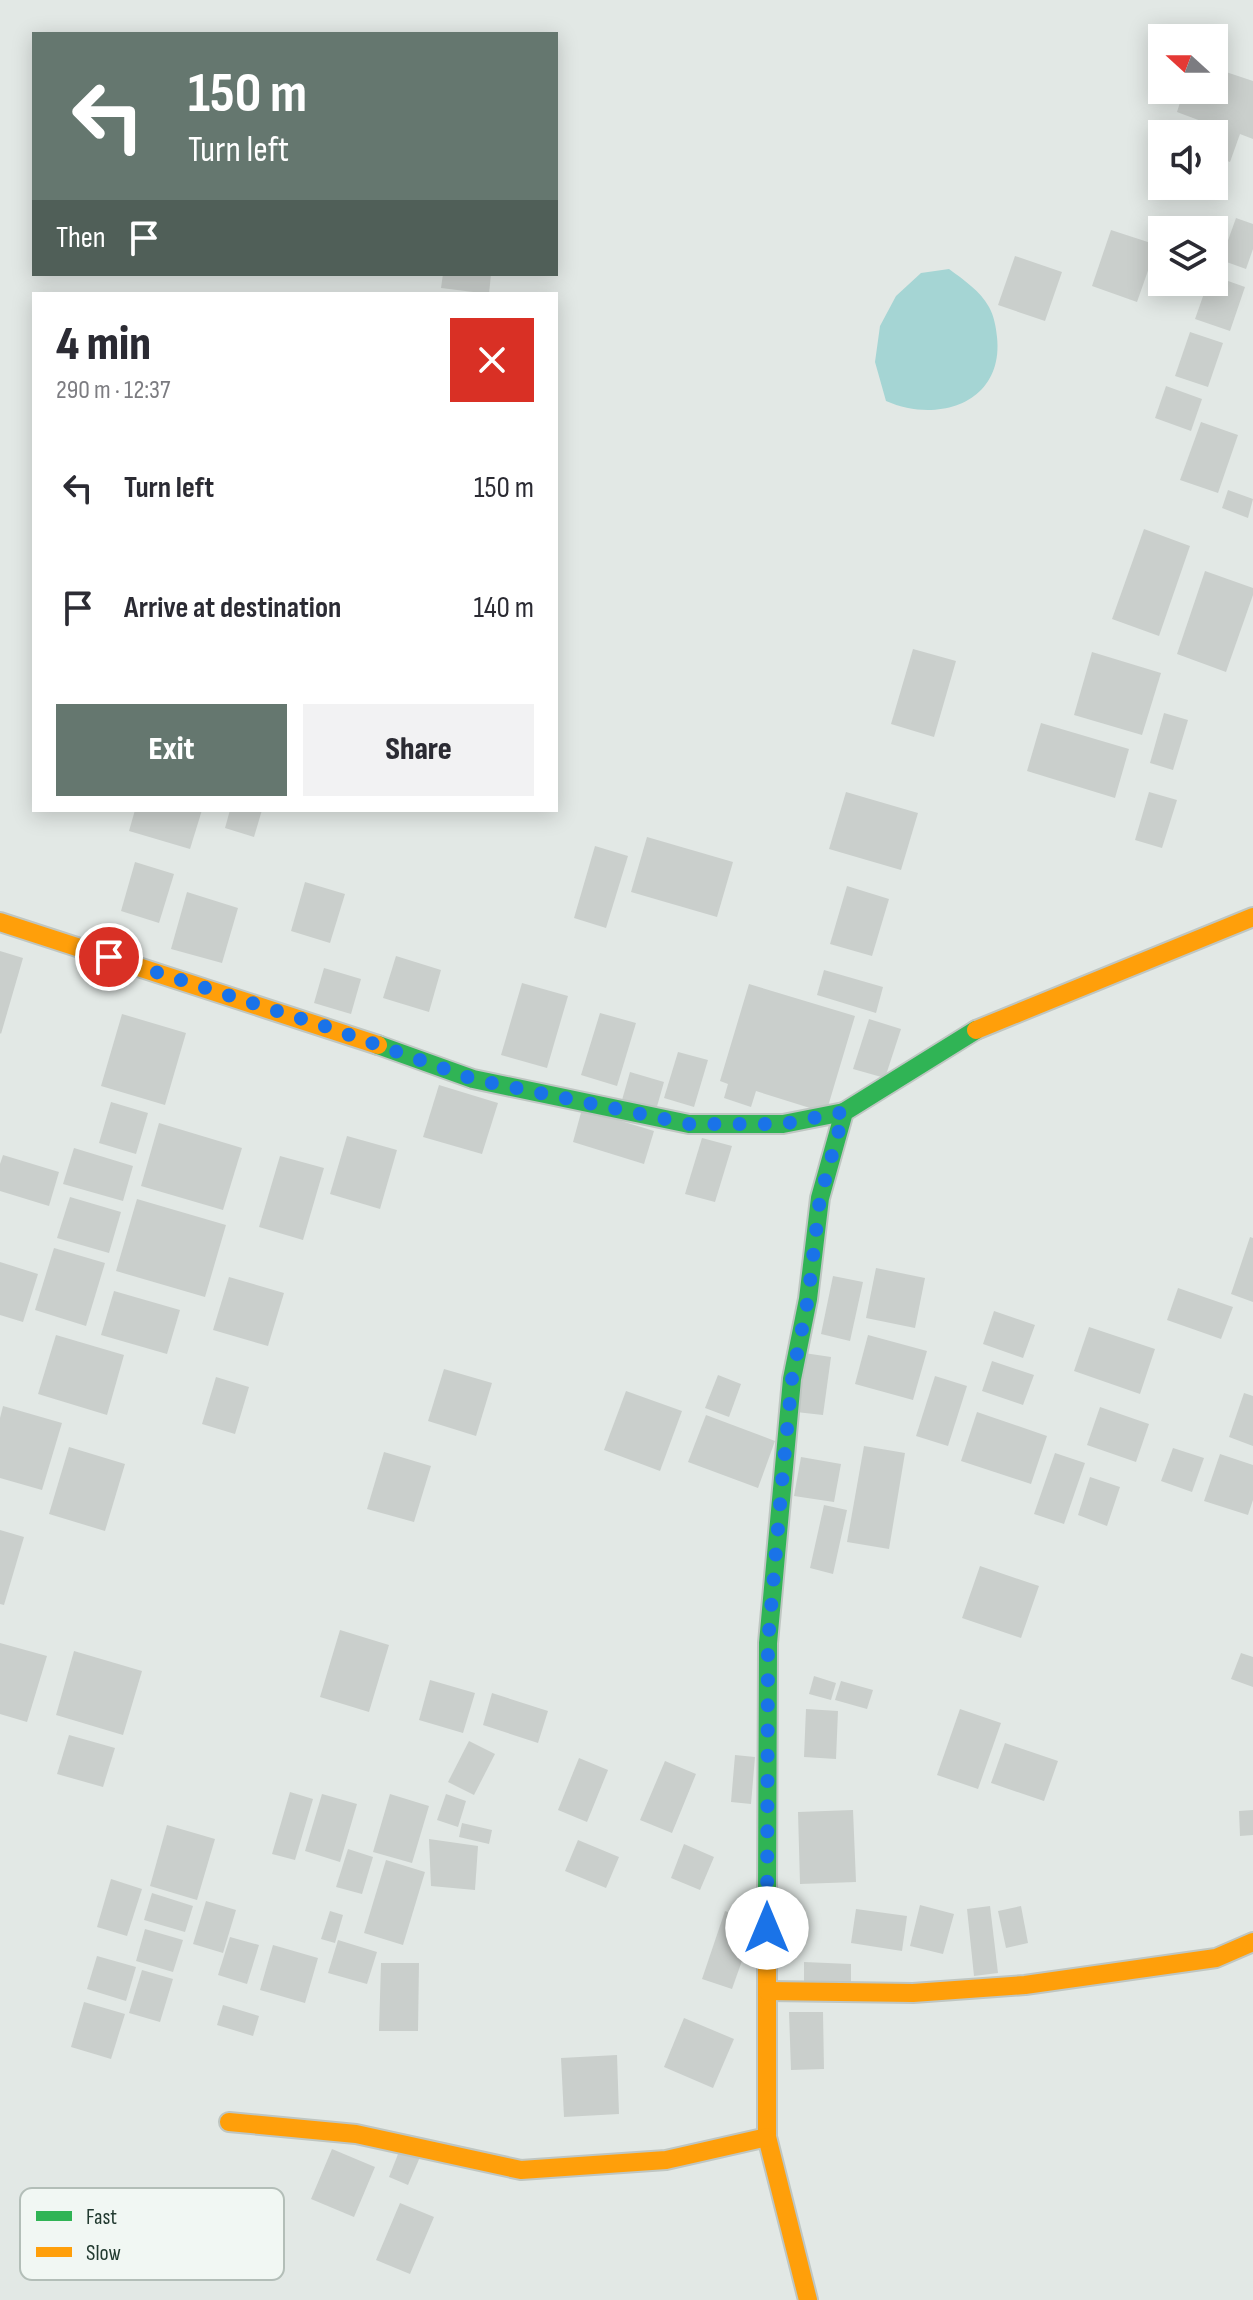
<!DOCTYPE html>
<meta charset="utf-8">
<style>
:root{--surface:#fff;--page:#f2f2f3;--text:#2b2b33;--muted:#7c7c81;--accent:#65776f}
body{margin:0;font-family:"Sofia Sans Condensed",sans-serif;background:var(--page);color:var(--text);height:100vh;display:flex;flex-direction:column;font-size:30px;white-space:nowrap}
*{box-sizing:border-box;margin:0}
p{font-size:26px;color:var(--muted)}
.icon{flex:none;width:44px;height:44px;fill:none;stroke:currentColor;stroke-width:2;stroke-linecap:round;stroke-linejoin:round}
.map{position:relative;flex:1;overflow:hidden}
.details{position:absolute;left:32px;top:292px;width:526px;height:520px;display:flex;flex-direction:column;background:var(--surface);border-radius:0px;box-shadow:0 4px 20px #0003}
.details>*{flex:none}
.banner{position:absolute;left:32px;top:32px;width:526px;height:244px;border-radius:0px;box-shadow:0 4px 20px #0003;background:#65776f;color:#fff;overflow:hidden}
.needle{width:52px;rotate:291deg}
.fabs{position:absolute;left:1148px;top:24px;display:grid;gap:16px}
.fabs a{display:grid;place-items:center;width:80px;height:80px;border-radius:0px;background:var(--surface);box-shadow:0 4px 20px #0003;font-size:40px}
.pin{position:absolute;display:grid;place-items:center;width:68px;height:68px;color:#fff;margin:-34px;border:4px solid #fff;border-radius:50%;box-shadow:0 2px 8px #0007}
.me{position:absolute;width:88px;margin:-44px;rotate:0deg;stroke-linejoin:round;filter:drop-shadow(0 0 6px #0008)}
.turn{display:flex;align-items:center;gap:28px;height:168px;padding:0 24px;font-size:36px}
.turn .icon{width:104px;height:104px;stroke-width:2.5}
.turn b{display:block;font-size:56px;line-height:68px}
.then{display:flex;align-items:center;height:76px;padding:0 24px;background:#0003;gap:16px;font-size:30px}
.round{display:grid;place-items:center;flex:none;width:84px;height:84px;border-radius:0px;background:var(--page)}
.summary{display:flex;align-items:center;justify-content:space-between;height:136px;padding:0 24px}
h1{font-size:48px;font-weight:800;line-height:60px}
.cta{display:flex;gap:16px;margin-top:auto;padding:16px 24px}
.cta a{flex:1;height:92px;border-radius:0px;background:var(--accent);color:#fff;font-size:32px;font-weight:800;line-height:92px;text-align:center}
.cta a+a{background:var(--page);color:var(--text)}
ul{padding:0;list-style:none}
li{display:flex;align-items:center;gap:24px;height:120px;padding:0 24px}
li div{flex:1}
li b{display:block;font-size:30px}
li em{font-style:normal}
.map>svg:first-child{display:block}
</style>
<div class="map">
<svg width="1253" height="2300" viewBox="0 0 1253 2300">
<rect width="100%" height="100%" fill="#e2e8e5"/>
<path fill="#a5d5d4" d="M 949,269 C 964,280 980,291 989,307 C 994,316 996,327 997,337 C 1004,403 938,424 886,401 L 875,362 L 880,326 L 896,296 L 921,273 Z"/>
<g fill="#cacfcc">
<path d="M 1214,68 L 1253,81 L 1253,139 L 1240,134 L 1230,162 L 1214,156 L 1214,134 L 1196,134 L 1201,121 L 1177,112 L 1184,90 L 1214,90 Z"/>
<path d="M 1236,218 L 1253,224 L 1253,249 L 1246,269 L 1221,260 Z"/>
<path d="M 1111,230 L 1157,245 L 1137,302 L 1092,286 Z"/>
<path d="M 1015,256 L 1062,272 L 1045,321 L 998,305 Z"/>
<path d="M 443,274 L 491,274 L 489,294 L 441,288 Z"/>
<path d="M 1214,276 L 1245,287 L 1230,331 L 1195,319 L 1208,282 L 1214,282 Z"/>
<path d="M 1190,332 L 1223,343 L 1208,387 L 1175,376 Z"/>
<path d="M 1166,386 L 1202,399 L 1191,431 L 1155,418 Z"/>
<path d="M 1201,422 L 1238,435 L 1218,493 L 1180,480 Z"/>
<path d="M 1228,490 L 1253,499 L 1248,518 L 1222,508 Z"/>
<path d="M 1144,529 L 1190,546 L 1159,636 L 1112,619 Z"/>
<path d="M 1205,571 L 1253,588 L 1253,595 L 1226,672 L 1177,654 Z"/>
<path d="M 913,649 L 956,661 L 934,737 L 891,724 Z"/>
<path d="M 1092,652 L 1161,673 L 1142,735 L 1074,715 Z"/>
<path d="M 1164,713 L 1188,720 L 1173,770 L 1150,763 Z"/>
<path d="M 1041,723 L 1129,749 L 1115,798 L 1027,771 Z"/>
<path d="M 846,792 L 918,813 L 901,870 L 829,849 Z"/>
<path d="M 1149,792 L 1177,800 L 1162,848 L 1135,840 Z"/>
<path d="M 135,810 L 202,810 L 190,849 L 129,831 Z"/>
<path d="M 230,810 L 262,810 L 254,837 L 225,828 Z"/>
<path d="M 647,837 L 733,862 L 717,917 L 631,892 Z"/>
<path d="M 595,846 L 628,856 L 606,928 L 574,918 Z"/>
<path d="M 135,862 L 174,874 L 159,923 L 121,911 Z"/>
<path d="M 305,882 L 345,894 L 330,943 L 291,931 Z"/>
<path d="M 847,886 L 889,899 L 872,956 L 830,944 Z"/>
<path d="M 187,892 L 238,908 L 222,963 L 171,949 Z"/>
<path d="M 0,951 L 23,958 L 1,1034 L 0,1033 Z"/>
<path d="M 396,956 L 441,970 L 429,1012 L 383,998 Z"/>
<path d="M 324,968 L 361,979 L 351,1014 L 314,1003 Z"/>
<path d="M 824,970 L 883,987 L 876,1013 L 817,995 Z"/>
<path d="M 522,983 L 568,996 L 547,1068 L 501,1055 Z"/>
<path d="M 749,984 L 855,1016 L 826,1113 L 756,1091 L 751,1107 L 724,1098 L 728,1084 L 720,1081 Z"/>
<path d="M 600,1013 L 636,1023 L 617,1086 L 581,1075 Z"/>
<path d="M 122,1014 L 186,1033 L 165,1105 L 101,1086 Z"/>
<path d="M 869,1019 L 901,1029 L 885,1078 L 853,1069 Z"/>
<path d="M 678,1052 L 708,1060 L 694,1107 L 664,1098 Z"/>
<path d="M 630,1072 L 664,1082 L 656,1110 L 622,1100 Z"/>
<path d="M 439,1085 L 498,1103 L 482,1154 L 423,1137 Z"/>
<path d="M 111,1102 L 148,1113 L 136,1154 L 99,1143 Z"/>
<path d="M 582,1109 L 654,1131 L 644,1164 L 573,1142 Z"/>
<path d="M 159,1123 L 242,1148 L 223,1210 L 141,1186 Z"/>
<path d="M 347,1136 L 397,1150 L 380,1209 L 330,1194 Z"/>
<path d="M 702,1138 L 732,1146 L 715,1202 L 685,1194 Z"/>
<path d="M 74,1148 L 133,1166 L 123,1201 L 63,1184 Z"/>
<path d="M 3,1155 L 59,1172 L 49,1206 L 0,1191 L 0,1164 Z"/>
<path d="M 280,1156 L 324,1168 L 303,1240 L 259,1227 Z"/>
<path d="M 70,1197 L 121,1212 L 109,1253 L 57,1238 Z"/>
<path d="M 137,1199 L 226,1225 L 205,1297 L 116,1271 Z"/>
<path d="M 1250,1237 L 1253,1238 L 1253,1302 L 1231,1294 Z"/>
<path d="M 54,1248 L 105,1263 L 86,1326 L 35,1310 Z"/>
<path d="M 0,1262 L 38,1274 L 23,1322 L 0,1315 Z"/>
<path d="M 876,1268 L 925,1278 L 915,1328 L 866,1318 Z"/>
<path d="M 833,1276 L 863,1282 L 850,1341 L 821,1334 Z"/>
<path d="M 229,1277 L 284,1293 L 268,1346 L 213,1330 Z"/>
<path d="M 1178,1288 L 1233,1307 L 1221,1339 L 1167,1320 Z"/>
<path d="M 114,1291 L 180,1310 L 167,1354 L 101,1335 Z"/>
<path d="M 994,1311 L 1035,1325 L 1023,1358 L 983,1344 Z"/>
<path d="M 1089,1327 L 1155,1349 L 1140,1394 L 1074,1371 Z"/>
<path d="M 56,1335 L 124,1355 L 107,1415 L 38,1394 Z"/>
<path d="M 868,1335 L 927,1351 L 913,1400 L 855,1384 Z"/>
<path d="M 804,1353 L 831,1357 L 823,1415 L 796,1412 Z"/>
<path d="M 992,1361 L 1034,1375 L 1023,1405 L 982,1391 Z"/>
<path d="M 444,1369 L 492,1383 L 476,1436 L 428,1421 Z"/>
<path d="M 718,1375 L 741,1384 L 729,1417 L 705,1408 Z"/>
<path d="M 935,1376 L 967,1386 L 948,1446 L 916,1436 Z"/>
<path d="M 216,1377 L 249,1387 L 235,1434 L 202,1424 Z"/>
<path d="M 626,1391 L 682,1411 L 660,1471 L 604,1450 Z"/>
<path d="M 1244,1393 L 1253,1396 L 1253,1446 L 1229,1437 Z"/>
<path d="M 3,1406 L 62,1423 L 42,1490 L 0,1478 L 0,1418 Z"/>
<path d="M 1100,1407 L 1149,1424 L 1136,1462 L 1087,1445 Z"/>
<path d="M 977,1412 L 1047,1436 L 1031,1484 L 961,1461 Z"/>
<path d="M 706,1415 L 775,1441 L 758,1488 L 688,1462 Z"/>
<path d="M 864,1446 L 905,1453 L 889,1549 L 847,1542 Z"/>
<path d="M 69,1447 L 125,1464 L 105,1531 L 49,1514 Z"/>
<path d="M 1173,1448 L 1204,1458 L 1192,1492 L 1161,1481 Z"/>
<path d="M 384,1452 L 431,1466 L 414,1522 L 367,1509 Z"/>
<path d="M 1055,1453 L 1085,1463 L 1064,1524 L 1034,1514 Z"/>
<path d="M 1220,1454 L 1253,1465 L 1253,1500 L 1248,1515 L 1204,1501 Z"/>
<path d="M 801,1457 L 841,1464 L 834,1502 L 794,1496 Z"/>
<path d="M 1090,1477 L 1120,1487 L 1107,1526 L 1078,1515 Z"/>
<path d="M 824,1505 L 847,1510 L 833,1574 L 810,1568 Z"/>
<path d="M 0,1530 L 24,1537 L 4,1605 L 0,1604 Z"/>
<path d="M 980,1566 L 1039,1586 L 1021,1638 L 962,1618 Z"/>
<path d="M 340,1630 L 389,1645 L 369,1712 L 320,1697 Z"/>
<path d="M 0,1643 L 47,1656 L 27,1722 L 0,1714 Z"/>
<path d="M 74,1651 L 142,1671 L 123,1735 L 56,1715 Z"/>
<path d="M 1241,1653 L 1253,1657 L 1253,1687 L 1231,1679 Z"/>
<path d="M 814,1676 L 836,1683 L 831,1700 L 809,1694 Z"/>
<path d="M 430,1680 L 475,1693 L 463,1733 L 419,1720 Z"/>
<path d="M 841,1681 L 873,1690 L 867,1709 L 835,1700 Z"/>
<path d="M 492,1693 L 548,1711 L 538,1743 L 483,1725 Z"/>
<path d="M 806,1709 L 838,1711 L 836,1759 L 804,1757 Z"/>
<path d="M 960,1709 L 1001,1723 L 978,1789 L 937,1775 Z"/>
<path d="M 69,1735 L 115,1748 L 103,1787 L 57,1774 Z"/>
<path d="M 469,1741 L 495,1754 L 474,1795 L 448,1782 Z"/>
<path d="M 1005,1743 L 1058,1761 L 1044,1801 L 991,1783 Z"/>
<path d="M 735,1755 L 755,1757 L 751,1804 L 731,1802 Z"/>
<path d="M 579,1758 L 608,1770 L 587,1822 L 558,1810 Z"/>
<path d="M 665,1761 L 696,1774 L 672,1833 L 640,1820 Z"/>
<path d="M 290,1792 L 313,1799 L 295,1860 L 272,1854 Z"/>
<path d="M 322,1794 L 357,1804 L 340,1862 L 305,1851 Z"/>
<path d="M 390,1794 L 429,1806 L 412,1863 L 373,1852 Z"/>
<path d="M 446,1794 L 466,1801 L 458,1827 L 437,1820 Z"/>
<path d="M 853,1810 L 856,1882 L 800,1884 L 798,1812 Z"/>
<path d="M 1253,1810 L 1253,1835 L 1240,1836 L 1239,1811 Z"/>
<path d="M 462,1823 L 492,1830 L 489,1844 L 459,1837 Z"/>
<path d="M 167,1825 L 215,1839 L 197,1900 L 150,1886 Z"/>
<path d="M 429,1839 L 478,1846 L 475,1890 L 431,1886 Z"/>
<path d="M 578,1840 L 619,1857 L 606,1888 L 565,1871 Z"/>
<path d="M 684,1844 L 714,1857 L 700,1890 L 671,1878 Z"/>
<path d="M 348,1849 L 373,1857 L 362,1894 L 336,1887 Z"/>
<path d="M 386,1860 L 425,1872 L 403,1945 L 364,1933 Z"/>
<path d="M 111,1879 L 142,1889 L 127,1936 L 97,1927 Z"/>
<path d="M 152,1893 L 193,1906 L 185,1932 L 144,1920 Z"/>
<path d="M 206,1901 L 236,1910 L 223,1953 L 193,1944 Z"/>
<path d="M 920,1905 L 954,1914 L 943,1954 L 910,1946 Z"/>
<path d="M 990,1906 L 998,1973 L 974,1976 L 967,1909 Z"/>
<path d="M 1021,1906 L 1028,1943 L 1006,1948 L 998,1911 Z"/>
<path d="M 856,1909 L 907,1916 L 902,1951 L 851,1943 Z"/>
<path d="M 330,1911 L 343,1915 L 335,1943 L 321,1939 Z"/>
<path d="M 725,1911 L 756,1921 L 732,1989 L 702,1979 Z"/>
<path d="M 145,1929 L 183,1940 L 173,1972 L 136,1961 Z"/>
<path d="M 230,1937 L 259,1945 L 247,1984 L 218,1975 Z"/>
<path d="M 338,1940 L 377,1952 L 367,1984 L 328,1973 Z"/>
<path d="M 273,1945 L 318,1958 L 305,2003 L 260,1990 Z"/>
<path d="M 97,1956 L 136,1967 L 126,2001 L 87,1989 Z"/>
<path d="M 804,1962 L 851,1964 L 851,1983 L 804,1981 Z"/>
<path d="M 381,1963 L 419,1963 L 418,2031 L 379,2031 Z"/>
<path d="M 142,1970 L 173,1979 L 160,2022 L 129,2013 Z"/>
<path d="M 84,2002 L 125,2014 L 111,2059 L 71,2047 Z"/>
<path d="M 223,2005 L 259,2016 L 253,2036 L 217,2025 Z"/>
<path d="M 789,2012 L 823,2012 L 824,2069 L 791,2070 Z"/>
<path d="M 684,2018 L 734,2039 L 713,2088 L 664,2067 Z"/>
<path d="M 617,2055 L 619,2114 L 564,2117 L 561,2058 Z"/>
<path d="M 332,2149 L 375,2167 L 354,2217 L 311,2199 Z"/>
<path d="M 400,2149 L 420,2157 L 408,2185 L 389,2177 Z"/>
<path d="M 400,2203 L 434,2217 L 410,2274 L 376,2260 Z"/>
</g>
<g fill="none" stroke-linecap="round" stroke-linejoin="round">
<defs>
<g id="fast">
<path d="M 378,1045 L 473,1079 L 689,1124 L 783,1124 L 844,1112"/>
<path d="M 767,1898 L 768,1643 L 792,1379 L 808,1299 L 820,1198 L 844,1112 L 976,1030"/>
</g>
<g id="slow">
<path d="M 0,922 L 378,1045"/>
<path d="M 976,1030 L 1253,917"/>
<path d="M 767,1898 L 767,2137 L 808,2300"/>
<path d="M 767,1991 L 913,1993 L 1025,1985 L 1216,1958 L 1253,1942"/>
<path d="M 229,2122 L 356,2134 L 521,2170 L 666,2160 L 767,2137"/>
</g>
</defs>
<use href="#fast" stroke="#bfc6c2" stroke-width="22"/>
<use href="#slow" stroke="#bfc6c2" stroke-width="22"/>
<use href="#fast" stroke="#30b455" stroke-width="18"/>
<use href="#slow" stroke="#ff9f0a" stroke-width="18"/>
</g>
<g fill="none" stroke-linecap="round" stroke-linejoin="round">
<path stroke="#1a73e8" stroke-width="14" stroke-dasharray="0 25.2" d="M 109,957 L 330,1028 L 473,1079 L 689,1124 L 783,1124 L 844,1112 L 820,1198 L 808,1299 L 792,1379 L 783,1471 L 768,1643 L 767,1928"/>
</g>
<rect x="20" y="2188" width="264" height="92" rx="12" fill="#f1f7f3" stroke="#b3beb8" stroke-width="2"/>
<rect x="36" y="2211" width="36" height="10" fill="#30b455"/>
<rect x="36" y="2247" width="36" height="10" fill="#ff9f0a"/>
<g font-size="22" fill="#223a30">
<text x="86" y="2224">Fast</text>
<text x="86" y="2260">Slow</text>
</g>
</svg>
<div class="fabs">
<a><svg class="needle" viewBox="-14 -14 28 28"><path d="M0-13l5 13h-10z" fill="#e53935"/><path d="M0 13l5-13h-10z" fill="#7c7c81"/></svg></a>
<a><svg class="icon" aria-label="sound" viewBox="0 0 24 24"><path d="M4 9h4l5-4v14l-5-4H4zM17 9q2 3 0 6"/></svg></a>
<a><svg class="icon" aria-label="layers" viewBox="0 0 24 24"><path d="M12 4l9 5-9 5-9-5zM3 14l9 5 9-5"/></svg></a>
</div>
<div class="pin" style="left:109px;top:957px;background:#d93025"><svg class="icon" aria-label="arrive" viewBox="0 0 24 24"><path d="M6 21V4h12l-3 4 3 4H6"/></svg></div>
<svg class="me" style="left:767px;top:1928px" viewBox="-20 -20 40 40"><circle r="19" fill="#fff"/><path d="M0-13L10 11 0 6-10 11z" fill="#1a73e8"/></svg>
<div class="banner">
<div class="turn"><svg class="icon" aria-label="left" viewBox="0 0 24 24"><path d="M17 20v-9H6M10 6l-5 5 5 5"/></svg><div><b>150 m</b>Turn left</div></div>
<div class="then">Then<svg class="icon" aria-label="arrive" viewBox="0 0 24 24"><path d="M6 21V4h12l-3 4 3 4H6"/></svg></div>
</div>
<section class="details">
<div class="summary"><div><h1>4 min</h1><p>290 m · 12:37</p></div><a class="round" style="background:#d93025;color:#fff"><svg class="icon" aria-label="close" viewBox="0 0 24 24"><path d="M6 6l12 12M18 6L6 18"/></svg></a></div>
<ul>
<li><svg class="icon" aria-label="left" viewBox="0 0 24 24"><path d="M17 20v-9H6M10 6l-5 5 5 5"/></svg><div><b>Turn left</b></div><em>150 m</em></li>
<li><svg class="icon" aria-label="arrive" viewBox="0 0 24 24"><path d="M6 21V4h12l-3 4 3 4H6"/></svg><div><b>Arrive at destination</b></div><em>140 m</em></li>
</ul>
<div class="cta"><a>Exit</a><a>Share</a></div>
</section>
</div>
